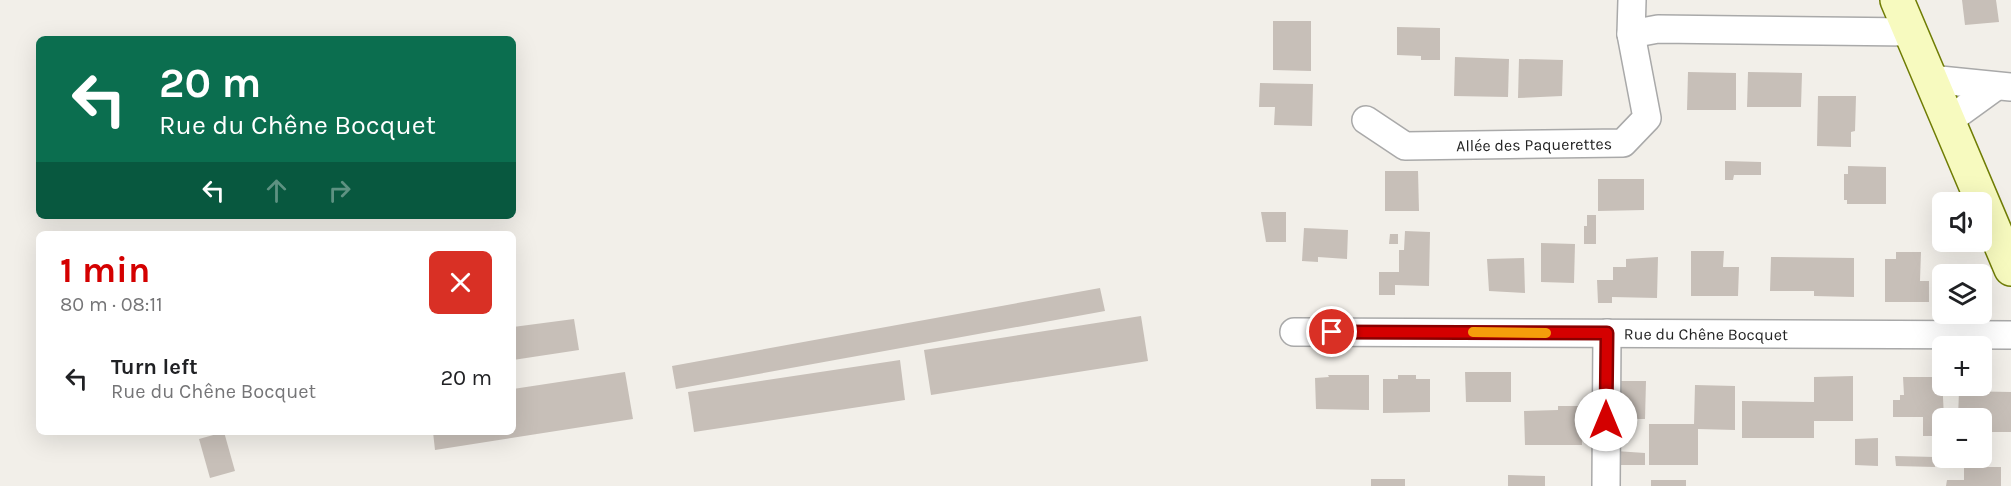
<!DOCTYPE html>
<meta charset="utf-8">
<style>
:root{--surface:#fff;--page:#f2f2f2;--text:#202124;--muted:#757577;--accent:#d40000}
body{margin:0;font-family:Karla,sans-serif;background:var(--page);color:var(--text);height:100vh;display:flex;flex-direction:column;font-size:22px;white-space:nowrap}
*{box-sizing:border-box;margin:0}
p{font-size:20px;color:var(--muted)}
.icon{flex:none;width:33px;height:33px;fill:none;stroke:currentColor;stroke-width:2;stroke-linecap:round;stroke-linejoin:round}
.map{position:relative;flex:1;overflow:hidden}
.sheet{position:absolute;left:36px;top:231px;width:480px;height:204px;display:flex;flex-direction:column;background:var(--surface);border-radius:9px;box-shadow:0 6px 24px #0002}
.sheet>*{flex:none}
.guide{position:absolute;left:36px;top:36px;width:480px;height:183px;border-radius:9px;box-shadow:0 6px 24px #0002;background:#0b6e4f;color:#fff;overflow:hidden}
.tools{position:absolute;left:1932px;top:192px;display:grid;gap:12px}
.tools a{display:grid;place-items:center;width:60px;height:60px;border-radius:9px;background:var(--surface);box-shadow:0 6px 24px #0002;font-size:30px}
.pin{position:absolute;display:grid;place-items:center;width:51px;height:51px;color:#fff;margin:-26px;border:3px solid #fff;border-radius:50%;box-shadow:0 2px 6px #0007}
.me{position:absolute;width:66px;margin:-33px;rotate:0deg;stroke-linejoin:round;filter:drop-shadow(0 0 4px #0008)}
.turn{display:flex;align-items:center;gap:21px;height:126px;padding:0 24px;font-size:27px}
.turn .icon{width:78px;height:78px;stroke-width:2.5}
.turn b{display:block;font-size:42px;line-height:51px}
.lanes{display:flex;align-items:center;height:57px;padding:0 24px;background:#0003;justify-content:center;gap:30px;direction:ltr}
.lanes .off{opacity:.35}
.round{display:grid;place-items:center;flex:none;width:63px;height:63px;border-radius:9px;background:var(--page)}
.summary{display:flex;align-items:center;justify-content:space-between;height:102px;padding:0 24px}
h1{font-size:36px;font-weight:700;line-height:45px;color:var(--accent)}
ul{padding:0;list-style:none}
li{display:flex;align-items:center;gap:18px;height:90px;padding:0 24px}
li div{flex:1}
li b{display:block;font-size:22px}
li em{font-style:normal}
.map>svg:first-child{display:block}
</style>
<div class="map">
<svg width="2011" height="486" viewBox="0 0 2011 486">
<rect width="100%" height="100%" fill="#f2efe9"/>
<g fill="#c7bfb8">
<path d="M 1962,0 L 1996,0 L 1999,22 L 1965,25 Z"/>
<path d="M 1273,21 L 1311,21 L 1311,71 L 1273,70 Z"/>
<path d="M 1397,27 L 1440,28 L 1440,60 L 1421,60 L 1421,56 L 1397,55 Z"/>
<path d="M 1455,57 L 1509,59 L 1508,97 L 1454,96 Z"/>
<path d="M 1519,59 L 1563,60 L 1562,96 L 1518,98 Z"/>
<path d="M 1688,72 L 1736,73 L 1736,110 L 1687,110 Z"/>
<path d="M 1748,72 L 1802,73 L 1801,107 L 1747,107 Z"/>
<path d="M 1260,83 L 1313,84 L 1312,126 L 1274,125 L 1275,107 L 1259,107 Z"/>
<path d="M 1818,96 L 1856,96 L 1855,131 L 1851,132 L 1851,147 L 1817,146 Z"/>
<path d="M 1725,161 L 1761,162 L 1761,175 L 1734,175 L 1733,180 L 1725,180 Z"/>
<path d="M 1848,166 L 1886,167 L 1886,204 L 1847,204 L 1847,200 L 1844,200 L 1844,174 L 1848,174 Z"/>
<path d="M 1385,171 L 1418,171 L 1419,211 L 1385,211 Z"/>
<path d="M 1598,179 L 1644,179 L 1644,210 L 1598,211 Z"/>
<path d="M 1261,212 L 1286,212 L 1286,242 L 1266,242 Z"/>
<path d="M 1587,215 L 1596,215 L 1596,244 L 1584,244 L 1584,226 L 1587,226 Z"/>
<path d="M 1304,228 L 1348,230 L 1347,259 L 1318,257 L 1318,262 L 1302,261 Z"/>
<path d="M 1405,231 L 1430,232 L 1429,286 L 1395,285 L 1395,295 L 1379,295 L 1379,272 L 1399,272 L 1399,250 L 1404,250 Z"/>
<path d="M 1390,234 L 1398,234 L 1398,244 L 1389,244 Z"/>
<path d="M 1541,243 L 1575,244 L 1574,283 L 1541,282 Z"/>
<path d="M 1691,251 L 1724,251 L 1723,267 L 1739,267 L 1738,296 L 1691,296 Z"/>
<path d="M 1896,252 L 1921,252 L 1920,281 L 1929,281 L 1929,302 L 1885,302 L 1885,259 L 1896,259 Z"/>
<path d="M 1658,257 L 1657,298 L 1612,297 L 1612,303 L 1598,303 L 1597,280 L 1613,280 L 1613,267 L 1626,267 L 1626,259 Z"/>
<path d="M 1771,257 L 1854,258 L 1854,297 L 1814,296 L 1814,291 L 1770,291 Z"/>
<path d="M 1524,258 L 1525,293 L 1489,291 L 1487,259 Z"/>
<path d="M 1100,288 L 1105,311 L 676,389 L 672,366 Z"/>
<path d="M 1141,316 L 1148,361 L 931,395 L 924,350 Z"/>
<path d="M 574,319 L 579,350 L 513,360 L 513,327 Z"/>
<path d="M 900,360 L 905,400 L 694,432 L 688,392 Z"/>
<path d="M 625,372 L 633,419 L 435,450 L 433,432 L 513,432 L 513,389 Z"/>
<path d="M 1465,372 L 1511,372 L 1511,402 L 1466,402 Z"/>
<path d="M 1328,375 L 1369,375 L 1369,410 L 1316,409 L 1315,378 L 1329,377 Z"/>
<path d="M 1398,375 L 1416,375 L 1416,379 L 1430,379 L 1430,412 L 1383,413 L 1383,379 L 1398,379 Z"/>
<path d="M 1853,376 L 1853,421 L 1814,421 L 1814,438 L 1742,438 L 1742,401 L 1814,402 L 1814,377 Z"/>
<path d="M 1903,377 L 1942,377 L 1944,418 L 1942,422 L 1939,422 L 1939,436 L 1923,436 L 1923,417 L 1893,417 L 1893,400 L 1900,400 L 1900,395 L 1904,395 Z"/>
<path d="M 1611,381 L 1646,381 L 1645,419 L 1610,419 Z"/>
<path d="M 1695,385 L 1735,386 L 1735,430 L 1698,429 L 1698,465 L 1649,465 L 1649,424 L 1694,424 Z"/>
<path d="M 1959,391 L 2011,392 L 2011,432 L 1982,432 L 1982,418 L 1958,418 Z"/>
<path d="M 1558,406 L 1581,406 L 1582,445 L 1525,445 L 1524,411 L 1558,410 Z"/>
<path d="M 224,432 L 235,471 L 210,478 L 199,439 Z"/>
<path d="M 1878,438 L 1878,466 L 1855,465 L 1855,439 Z"/>
<path d="M 1616,451 L 1645,453 L 1645,465 L 1616,465 Z"/>
<path d="M 1895,456 L 1935,457 L 1935,467 L 1896,466 Z"/>
<path d="M 1941,458 L 1968,458 L 1968,467 L 2001,467 L 2001,486 L 1946,486 L 1947,480 L 1964,480 L 1964,467 L 1941,466 Z"/>
<path d="M 1508,475 L 1545,476 L 1545,486 L 1508,486 Z"/>
<rect x="1371" y="479" width="34" height="7"/>
<rect x="1651" y="480" width="35" height="6"/>
</g>
<g fill="none" stroke-linecap="round" stroke-linejoin="round">
<defs>
<g id="street">
<path d="M 1631,34 L 1658,29 L 1910,32"/>
<path d="M 1930,79 L 2011,87"/>
<path id="s1" d="M 1366,120 L 1405,146 L 1623,143 L 1647,118 L 1631,34 L 1632,0"/>
<path d="M 1948,121 L 1995,87"/>
<path id="s2" d="M 1294,332 L 2011,335"/>
<path d="M 1606,486 L 1607,333"/>
</g>
<path id="secondary" d="M 1897,0 L 2011,269"/>
</defs>
<use href="#street" stroke="#a9a9a9" stroke-width="30"/>
<use href="#secondary" stroke="#707d05" stroke-width="36"/>
<use href="#street" stroke="#fff" stroke-width="27"/>
<use href="#secondary" stroke="#f7fabf" stroke-width="33"/>
</g>
<g fill="none" stroke-linecap="round" stroke-linejoin="round">
<defs>
<path id="route" d="M 1332,332 L 1607,333 L 1606,420"/>
</defs>
<use href="#route" stroke="#8a0000" stroke-width="15"/>
<use href="#route" stroke="#d40000" stroke-width="10"/>
<path stroke="#f59e0b" stroke-width="10" d="M 1473,332 L 1546,333"/>
</g>
<g text-anchor="middle" stroke-width="4.5" stroke-linejoin="round" paint-order="stroke">
<g font-size="16" fill="#222" stroke="#fff">
<text dy="6" stroke="none"><textPath href="#s1" startOffset="176">Allée des Paquerettes</textPath></text>
<text dy="6" stroke="none"><textPath href="#s2" startOffset="412">Rue du Chêne Bocquet</textPath></text>
</g>
</g>
</svg>
<div class="tools">
<a><svg class="icon" aria-label="sound" viewBox="0 0 24 24"><path d="M4 9h4l5-4v14l-5-4H4zM17 9q2 3 0 6"/></svg></a>
<a><svg class="icon" aria-label="layers" viewBox="0 0 24 24"><path d="M12 4l9 5-9 5-9-5zM3 14l9 5 9-5"/></svg></a>
<a>+</a>
<a>−</a>
</div>
<div class="pin" style="left:1332px;top:332px;background:#d93025"><svg class="icon" aria-label="arrive" viewBox="0 0 24 24"><path d="M6 21V4h12l-3 4 3 4H6"/></svg></div>
<svg class="me" style="left:1606px;top:420px" viewBox="-20 -20 40 40"><circle r="19" fill="#fff"/><path d="M0-13L10 11 0 6-10 11z" fill="#d40000"/></svg>
<div class="guide">
<div class="turn"><svg class="icon" aria-label="left" viewBox="0 0 24 24"><path d="M17 20v-9H6M10 6l-5 5 5 5"/></svg><div><b>20 m</b>Rue du Chêne Bocquet</div></div>
<div class="lanes"><svg class="icon" aria-label="left" viewBox="0 0 24 24"><path d="M17 20v-9H6M10 6l-5 5 5 5"/></svg><svg class="icon off" aria-label="ahead" viewBox="0 0 24 24"><path d="M12 20V5M6 11l6-6 6 6"/></svg><svg class="icon off" aria-label="right" viewBox="0 0 24 24"><path d="M7 20v-9h11M14 6l5 5-5 5"/></svg></div>
</div>
<section class="sheet">
<div class="summary"><div><h1>1 min</h1><p>80 m · 08:11</p></div><a class="round" style="background:#d93025;color:#fff"><svg class="icon" aria-label="close" viewBox="0 0 24 24"><path d="M6 6l12 12M18 6L6 18"/></svg></a></div>
<ul>
<li><svg class="icon" aria-label="left" viewBox="0 0 24 24"><path d="M17 20v-9H6M10 6l-5 5 5 5"/></svg><div><b>Turn left</b><p>Rue du Chêne Bocquet</p></div><em>20 m</em></li>
</ul>
</section>
</div>
